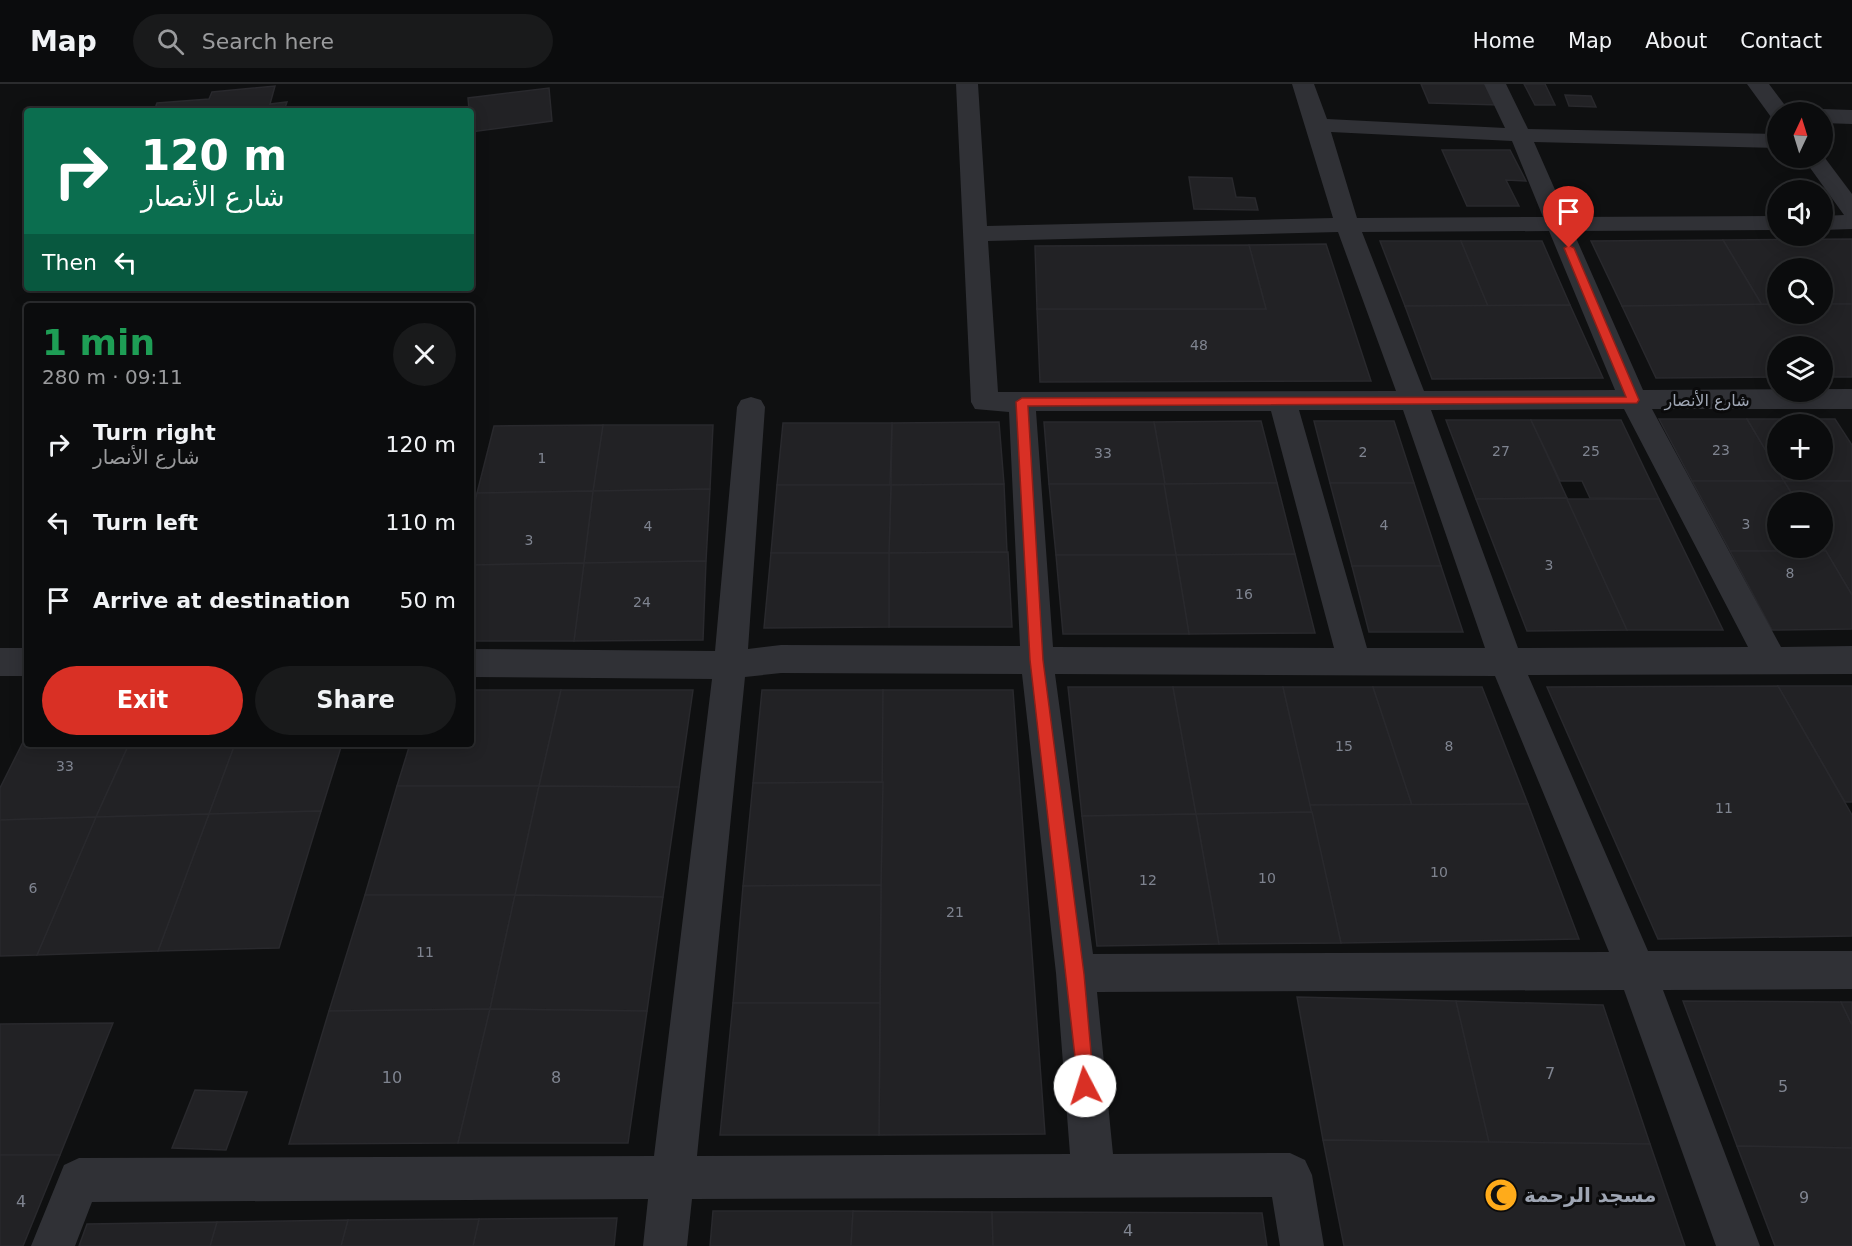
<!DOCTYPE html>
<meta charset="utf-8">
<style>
:root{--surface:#0b0c0d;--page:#191a1b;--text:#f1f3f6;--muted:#9a9b9d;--line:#2b2c2e;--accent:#d93025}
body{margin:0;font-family:"DejaVu Sans","Noto Sans Arabic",sans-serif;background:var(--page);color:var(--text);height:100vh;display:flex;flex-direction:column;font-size:22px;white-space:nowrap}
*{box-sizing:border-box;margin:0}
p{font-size:20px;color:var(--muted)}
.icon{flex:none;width:33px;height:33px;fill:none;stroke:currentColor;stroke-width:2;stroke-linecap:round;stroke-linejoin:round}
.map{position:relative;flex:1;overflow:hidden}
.details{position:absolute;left:24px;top:219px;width:450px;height:444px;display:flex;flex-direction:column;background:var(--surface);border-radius:6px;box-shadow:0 3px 15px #0003,0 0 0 2px var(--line)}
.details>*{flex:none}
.guide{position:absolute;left:24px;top:24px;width:450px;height:183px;border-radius:6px;box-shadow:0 3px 15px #0003,0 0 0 2px var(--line);background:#0b6e4f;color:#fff;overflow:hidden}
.needle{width:39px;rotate:4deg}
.controls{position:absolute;left:1767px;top:18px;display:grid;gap:12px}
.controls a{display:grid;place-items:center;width:66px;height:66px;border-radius:50%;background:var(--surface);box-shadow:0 3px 15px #0003,0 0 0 2px var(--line);font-size:30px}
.pin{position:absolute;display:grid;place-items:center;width:51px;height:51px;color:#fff;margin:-62px -26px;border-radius:50% 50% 50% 0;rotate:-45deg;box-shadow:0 0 6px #0007}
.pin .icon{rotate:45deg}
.me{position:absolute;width:66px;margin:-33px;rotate:355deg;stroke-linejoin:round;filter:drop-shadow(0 0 4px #0008)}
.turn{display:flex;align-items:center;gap:21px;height:126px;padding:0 18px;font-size:27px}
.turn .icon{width:78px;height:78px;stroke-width:2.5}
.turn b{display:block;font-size:42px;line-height:51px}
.then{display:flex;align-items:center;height:57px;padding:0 18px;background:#0003;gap:12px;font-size:22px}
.round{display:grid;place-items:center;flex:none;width:63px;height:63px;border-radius:32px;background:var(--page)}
.headline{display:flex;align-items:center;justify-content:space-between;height:102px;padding:0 18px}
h1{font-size:36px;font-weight:600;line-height:45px;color:#1e9e55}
.cta{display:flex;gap:12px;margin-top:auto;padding:12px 18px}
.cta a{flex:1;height:69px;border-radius:36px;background:var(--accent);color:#fff;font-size:24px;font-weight:600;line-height:69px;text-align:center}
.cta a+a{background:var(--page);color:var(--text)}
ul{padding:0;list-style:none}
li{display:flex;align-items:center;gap:18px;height:78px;padding:0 18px}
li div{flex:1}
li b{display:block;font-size:22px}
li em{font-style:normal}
header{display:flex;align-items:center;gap:36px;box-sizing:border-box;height:84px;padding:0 30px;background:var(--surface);border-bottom:2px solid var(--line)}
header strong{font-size:28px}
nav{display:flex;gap:33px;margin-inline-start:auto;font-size:21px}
.search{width:420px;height:54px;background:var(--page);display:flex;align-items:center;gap:15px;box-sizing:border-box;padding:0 21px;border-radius:33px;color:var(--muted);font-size:22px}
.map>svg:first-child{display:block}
</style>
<header>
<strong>Map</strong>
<div class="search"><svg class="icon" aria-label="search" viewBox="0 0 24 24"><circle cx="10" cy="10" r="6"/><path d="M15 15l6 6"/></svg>Search here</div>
<nav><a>Home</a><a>Map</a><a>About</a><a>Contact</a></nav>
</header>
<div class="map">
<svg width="1852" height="1162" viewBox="0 0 1852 1162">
<rect width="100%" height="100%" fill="#0f1011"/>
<g fill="#222225" stroke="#29292d" stroke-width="1.5" fill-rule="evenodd">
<path d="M 1421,0 L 1489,0 L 1499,21 L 1429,19 Z"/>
<path d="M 1524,0 L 1545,0 L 1555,21 L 1535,21 Z"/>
<path d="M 275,2 L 270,20 L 287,18 L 284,27 L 154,27 L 157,19 L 209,15 L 212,8 Z"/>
<path d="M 549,4 L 552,37 L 471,48 L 468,14 Z"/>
<path d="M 1565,11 L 1591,12 L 1596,23 L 1569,22 Z"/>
<path d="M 1442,66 L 1510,66 L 1526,97 L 1506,96 L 1519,122 L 1467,122 Z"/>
<path d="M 1189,93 L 1232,94 L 1236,113 L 1255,114 L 1258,126 L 1194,125 Z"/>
<path d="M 1852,155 L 1852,220 L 1822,220 L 1822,184 L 1778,184 L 1778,220 L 1762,221 L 1723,156 Z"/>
<path d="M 1723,156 L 1762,221 L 1622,222 L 1591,157 Z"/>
<path d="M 1380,157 L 1461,157 L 1488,222 L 1405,222 Z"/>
<path d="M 1461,157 L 1542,157 L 1570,221 L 1488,222 Z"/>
<path d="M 1326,160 L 1371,297 L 1040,298 L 1037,225 L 1266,225 L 1249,161 Z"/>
<path d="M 1249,161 L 1266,225 L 1037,225 L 1035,162 Z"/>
<path d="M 1778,220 L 1778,230 L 1822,230 L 1822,220 L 1852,220 L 1852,293 L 1822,293 L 1822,262 L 1778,262 L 1778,293 L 1656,294 L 1622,222 Z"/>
<path d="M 1570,221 L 1603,294 L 1432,295 L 1405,222 Z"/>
<path d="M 1659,335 L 1747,335 L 1784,397 L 1692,397 Z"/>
<path d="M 1747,335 L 1835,335 L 1852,361 L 1852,397 L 1784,397 ZM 1778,340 L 1822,340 L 1822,386 L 1778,386 Z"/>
<path d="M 1446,336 L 1531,336 L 1567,414 L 1476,415 Z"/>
<path d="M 1531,336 L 1621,336 L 1659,415 L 1590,414 L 1582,397 L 1560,397 Z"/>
<path d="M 1261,337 L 1277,399 L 1165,400 L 1154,338 Z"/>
<path d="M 1314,337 L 1394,337 L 1414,399 L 1330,399 Z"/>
<path d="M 999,338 L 1004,400 L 891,401 L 892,339 Z"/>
<path d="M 1044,338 L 1154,338 L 1165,400 L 1049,400 Z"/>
<path d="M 783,339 L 892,339 L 890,401 L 777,401 Z"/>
<path d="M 603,341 L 713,341 L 710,405 L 593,407 Z"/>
<path d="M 603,341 L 593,407 L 477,409 L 494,342 Z"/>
<path d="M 1692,397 L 1784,397 L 1797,418 L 1778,418 L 1778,464 L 1822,464 L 1822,461 L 1826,467 L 1730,467 Z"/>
<path d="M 1784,397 L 1852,397 L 1852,511 L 1822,461 L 1822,418 L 1797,418 Z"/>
<path d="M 1277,399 L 1295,470 L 1176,471 L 1164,400 Z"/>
<path d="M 1330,399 L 1414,399 L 1441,482 L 1352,482 Z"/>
<path d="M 1004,400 L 1007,468 L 889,469 L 891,401 Z"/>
<path d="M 1049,400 L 1164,400 L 1176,471 L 1056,471 Z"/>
<path d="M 777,401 L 891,401 L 889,469 L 771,469 Z"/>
<path d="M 710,405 L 706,477 L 584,479 L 593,407 Z"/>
<path d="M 593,407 L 584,479 L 471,481 L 471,433 L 477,409 Z"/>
<path d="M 1567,414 L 1627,546 L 1527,547 L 1476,415 Z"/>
<path d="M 1567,415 L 1659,415 L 1723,546 L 1627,546 Z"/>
<path d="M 1730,467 L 1826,467 L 1852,511 L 1852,545 L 1772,546 Z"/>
<path d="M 1008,468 L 1012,543 L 889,543 L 889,469 Z"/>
<path d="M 771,469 L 889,469 L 889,543 L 764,544 Z"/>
<path d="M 1295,470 L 1315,549 L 1189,550 L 1176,471 Z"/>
<path d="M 1056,471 L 1176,471 L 1189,550 L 1063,550 Z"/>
<path d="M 706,477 L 703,556 L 574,557 L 584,479 Z"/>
<path d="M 584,479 L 574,557 L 471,557 L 471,481 Z"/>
<path d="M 1352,482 L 1441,482 L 1463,548 L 1369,548 Z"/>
<path d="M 1778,602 L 1852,602 L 1852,718 L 1845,718 Z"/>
<path d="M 1778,602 L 1852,731 L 1852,852 L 1658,855 L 1547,603 Z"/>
<path d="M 1068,603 L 1173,603 L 1196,730 L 1082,732 Z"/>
<path d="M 1173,603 L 1283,603 L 1312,728 L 1196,730 Z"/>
<path d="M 1283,603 L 1373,603 L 1412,721 L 1310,721 Z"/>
<path d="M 1373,603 L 1482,603 L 1528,720 L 1412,721 Z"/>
<path d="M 471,606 L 561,606 L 539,702 L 397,702 L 410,660 L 471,660 Z"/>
<path d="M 561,606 L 693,606 L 679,703 L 539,702 Z"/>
<path d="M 762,606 L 883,606 L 883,698 L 753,699 Z"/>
<path d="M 883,606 L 1013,606 L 1045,1050 L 879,1051 Z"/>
<path d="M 27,650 L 27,660 L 129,660 L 96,733 L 0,736 L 0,704 Z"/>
<path d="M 129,660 L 235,660 L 209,730 L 96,733 Z"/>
<path d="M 235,660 L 342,660 L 321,727 L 209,730 Z"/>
<path d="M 883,698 L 881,801 L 743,802 L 753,699 Z"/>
<path d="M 397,702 L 539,702 L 515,811 L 365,811 Z"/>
<path d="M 539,702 L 679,703 L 663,813 L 515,811 Z"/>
<path d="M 1528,720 L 1579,855 L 1341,859 L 1310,721 Z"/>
<path d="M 321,727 L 279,864 L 158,867 L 209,730 Z"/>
<path d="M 1312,728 L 1341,859 L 1219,860 L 1196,730 Z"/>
<path d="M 209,730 L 158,867 L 37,871 L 96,733 Z"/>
<path d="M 1196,730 L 1219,860 L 1097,862 L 1082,732 Z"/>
<path d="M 96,733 L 37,871 L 0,872 L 0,736 Z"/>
<path d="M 881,801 L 880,919 L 733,919 L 743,802 Z"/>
<path d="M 365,811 L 515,811 L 490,925 L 329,927 Z"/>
<path d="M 515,811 L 663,813 L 647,927 L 490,925 Z"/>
<path d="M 1297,913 L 1456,917 L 1489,1058 L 1323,1056 Z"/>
<path d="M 1456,917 L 1603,921 L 1650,1060 L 1489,1058 Z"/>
<path d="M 1683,917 L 1841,918 L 1852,941 L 1852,1064 L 1737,1062 Z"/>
<path d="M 1841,918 L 1852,918 L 1852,941 Z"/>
<path d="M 733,919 L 880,919 L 879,1051 L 720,1051 Z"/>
<path d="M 490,925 L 458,1059 L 289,1060 L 329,927 Z"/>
<path d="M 490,925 L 647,927 L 628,1059 L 458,1059 Z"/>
<path d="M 113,939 L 60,1071 L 0,1071 L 0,940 Z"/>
<path d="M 195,1006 L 247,1008 L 226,1066 L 172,1064 Z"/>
<path d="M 1323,1056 L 1650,1060 L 1685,1162 L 1344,1162 Z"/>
<path d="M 1737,1062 L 1852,1064 L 1852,1162 L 1775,1162 Z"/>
<path d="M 0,1071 L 60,1071 L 23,1162 L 0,1162 Z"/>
<path d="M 713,1127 L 853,1127 L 851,1162 L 710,1162 Z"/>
<path d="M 853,1127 L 992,1128 L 993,1162 L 851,1162 Z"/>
<path d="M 992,1128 L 1262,1129 L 1267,1162 L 993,1162 Z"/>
<path d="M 617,1134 L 614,1162 L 473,1162 L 479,1135 Z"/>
<path d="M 479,1135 L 473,1162 L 341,1162 L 348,1136 Z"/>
<path d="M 348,1136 L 341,1162 L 210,1162 L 217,1138 Z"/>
<path d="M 217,1138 L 210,1162 L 79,1162 L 87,1140 Z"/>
</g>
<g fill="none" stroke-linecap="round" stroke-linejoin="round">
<g fill="#303136" fill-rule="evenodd">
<path d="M 956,0 L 978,0 L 987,142 L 1333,134 L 1292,0 L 1314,0 L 1327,35 L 1505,44 L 1484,0 L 1506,0 L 1528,45 L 1778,50 L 1778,64 L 1534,58 L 1567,133 L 1778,132 L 1778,146 L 1573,147 L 1643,306 L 1852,305 L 1852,325 L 1652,325 L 1781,563 L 1852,562 L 1852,590 L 1528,591 L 1648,867 L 1852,867 L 1852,905 L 1663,906 L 1760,1162 L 1716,1162 L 1624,906 L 1097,908 L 1113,1070 L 1290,1069 L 1305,1076 L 1312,1091 L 1324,1162 L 1280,1162 L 1272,1113 L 692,1115 L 687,1162 L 643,1162 L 648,1115 L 92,1118 L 75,1162 L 31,1162 L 64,1081 L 79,1074 L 654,1072 L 712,595 L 471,593 L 471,565 L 715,567 L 737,323 L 741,316 L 751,313 L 761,316 L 765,323 L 748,565 L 781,561 L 1020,562 L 1009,328 L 975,325 L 971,318 ZM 1331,48 L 1512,57 L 1543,133 L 1357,134 ZM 1549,147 L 1615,306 L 1424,307 L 1362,148 ZM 1338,148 L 1396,307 L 998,308 L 988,157 ZM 1624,325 L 1748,563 L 1518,564 L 1431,326 ZM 1299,326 L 1403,326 L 1485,564 L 1367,564 ZM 1036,327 L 1271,327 L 1334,564 L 1053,563 ZM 781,589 L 1022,590 L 1056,889 L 1070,1070 L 697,1072 L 745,593 ZM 1055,590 L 1495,592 L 1609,868 L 1093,870 Z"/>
<path d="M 1747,0 L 1769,0 L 1790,28 L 1778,28 L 1778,34 L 1771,33 Z"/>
<path d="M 1822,25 L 1852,26 L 1852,40 L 1822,39 L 1822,28 L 1814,28 Z"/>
<path d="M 1822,70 L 1852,110 L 1852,145 L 1822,146 L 1822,132 L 1844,131 L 1803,74 L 1822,74 Z"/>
<rect x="0" y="564" width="27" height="28"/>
</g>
</g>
<path fill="#d93025" stroke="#8d1f18" stroke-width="1.5" d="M 1569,161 L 1574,164 L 1639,316 L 1637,319 L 1028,322 L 1043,576 L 1084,890 L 1094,1002 L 1091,1008 L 1085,1010 L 1079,1008 L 1030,576 L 1016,318 L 1022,314 L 1626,313 L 1564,164 Z"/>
<defs>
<symbol id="mosque-disc" viewBox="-11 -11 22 22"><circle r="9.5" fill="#ffab1a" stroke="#0b0b0c"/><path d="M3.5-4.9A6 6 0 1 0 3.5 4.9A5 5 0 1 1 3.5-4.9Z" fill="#111"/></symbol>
</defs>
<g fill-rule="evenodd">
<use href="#mosque-disc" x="1482" y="1092" width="38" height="38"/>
</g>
<g text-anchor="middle" stroke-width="6" stroke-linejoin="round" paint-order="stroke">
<g font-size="14" fill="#7f8490">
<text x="1199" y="266">48</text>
<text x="1721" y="371">23</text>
<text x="1501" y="372">27</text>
<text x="1591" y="372">25</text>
<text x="1363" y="373">2</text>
<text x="1103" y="374">33</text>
<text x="542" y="379">1</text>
<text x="1746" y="445">3</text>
<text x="1384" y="446">4</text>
<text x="648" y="447">4</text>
<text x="529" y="461">3</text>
<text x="1549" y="486">3</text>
<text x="1790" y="494">8</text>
<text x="1244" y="515">16</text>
<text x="642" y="523">24</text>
<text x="1344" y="667">15</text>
<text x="1449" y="667">8</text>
<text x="65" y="687">33</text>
<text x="1724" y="729">11</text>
<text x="1439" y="793">10</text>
<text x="1267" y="799">10</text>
<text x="1148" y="801">12</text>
<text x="33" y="809">6</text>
<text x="955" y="833">21</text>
<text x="425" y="873">11</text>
</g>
<g font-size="16" fill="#9fa6b4" stroke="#0b0b0c">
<text x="1707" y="322">شارع الأنصار</text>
</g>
<g font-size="16" fill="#7f8490">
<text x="1550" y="995">7</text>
<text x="392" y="999">10</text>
<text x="556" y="999">8</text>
<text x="1783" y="1008">5</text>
<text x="1804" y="1119">9</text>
<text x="21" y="1123">4</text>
<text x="1128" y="1152">4</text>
</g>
<g font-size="20" font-weight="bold" fill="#9fa6b4" stroke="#0b0b0c" text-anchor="start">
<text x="1524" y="1118">مسجد الرحمة</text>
</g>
</g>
</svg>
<div class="controls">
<a><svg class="needle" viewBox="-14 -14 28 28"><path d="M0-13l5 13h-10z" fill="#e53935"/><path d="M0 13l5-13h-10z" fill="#9a9b9d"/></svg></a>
<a><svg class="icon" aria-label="sound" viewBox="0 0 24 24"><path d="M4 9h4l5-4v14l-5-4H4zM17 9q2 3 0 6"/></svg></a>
<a><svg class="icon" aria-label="search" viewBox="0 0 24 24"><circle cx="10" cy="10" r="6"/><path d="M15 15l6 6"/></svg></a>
<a><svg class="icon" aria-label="layers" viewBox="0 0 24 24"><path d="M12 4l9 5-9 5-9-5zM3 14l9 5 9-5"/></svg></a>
<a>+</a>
<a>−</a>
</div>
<div class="pin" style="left:1569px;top:164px;background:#d93025"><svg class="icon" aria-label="arrive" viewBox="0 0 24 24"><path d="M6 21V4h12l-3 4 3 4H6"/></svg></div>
<svg class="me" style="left:1085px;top:1002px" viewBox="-20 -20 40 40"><circle r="19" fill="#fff"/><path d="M0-13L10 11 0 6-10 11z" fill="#d93025"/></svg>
<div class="guide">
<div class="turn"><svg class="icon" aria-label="right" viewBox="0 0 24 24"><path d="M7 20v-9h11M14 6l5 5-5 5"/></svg><div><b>120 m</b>شارع الأنصار</div></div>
<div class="then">Then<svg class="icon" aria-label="left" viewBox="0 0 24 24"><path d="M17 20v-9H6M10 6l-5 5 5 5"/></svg></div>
</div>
<section class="details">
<div class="headline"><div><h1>1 min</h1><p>280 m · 09:11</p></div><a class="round"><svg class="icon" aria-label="close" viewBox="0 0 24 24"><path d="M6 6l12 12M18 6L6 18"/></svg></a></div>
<ul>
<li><svg class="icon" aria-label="right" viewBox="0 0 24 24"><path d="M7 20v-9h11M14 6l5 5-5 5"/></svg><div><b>Turn right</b><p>شارع الأنصار</p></div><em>120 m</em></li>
<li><svg class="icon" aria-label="left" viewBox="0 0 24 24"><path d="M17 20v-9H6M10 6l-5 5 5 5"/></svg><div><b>Turn left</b></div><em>110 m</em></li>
<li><svg class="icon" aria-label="arrive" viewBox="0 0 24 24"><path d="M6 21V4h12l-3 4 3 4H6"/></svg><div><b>Arrive at destination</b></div><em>50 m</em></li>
</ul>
<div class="cta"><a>Exit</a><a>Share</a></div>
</section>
</div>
